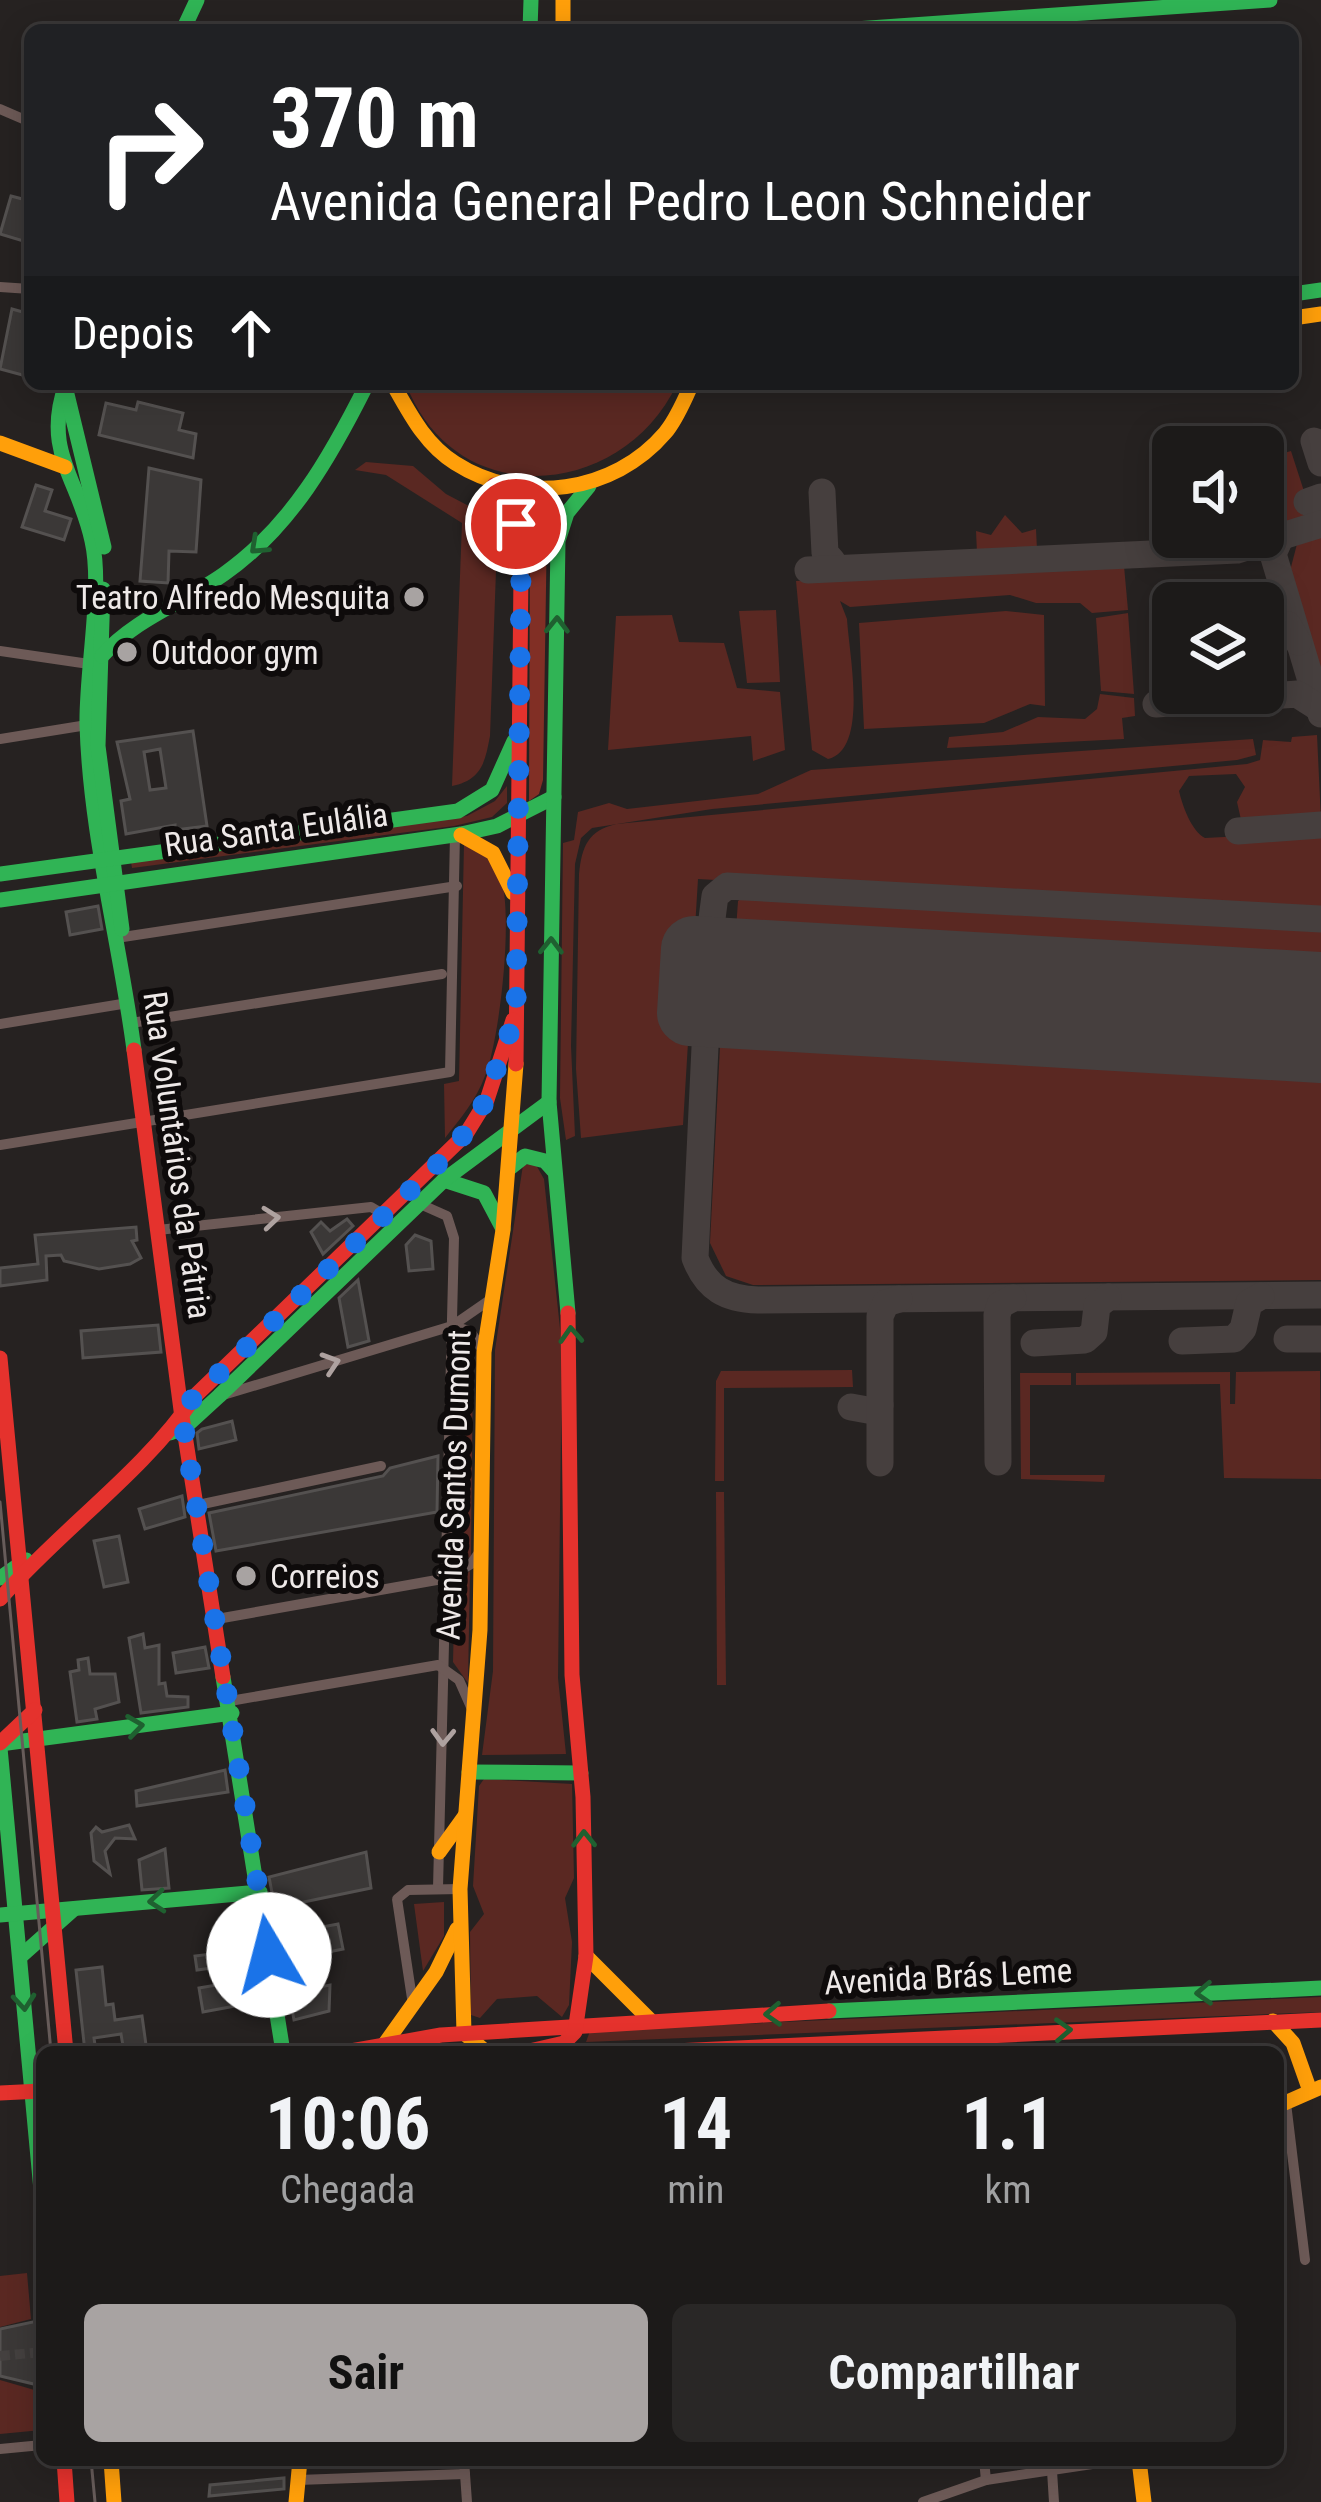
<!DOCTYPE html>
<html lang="pt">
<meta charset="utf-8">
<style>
:root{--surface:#1c1a19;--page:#292726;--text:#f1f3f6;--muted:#a0a1a2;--line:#3a3838;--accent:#a8a3a2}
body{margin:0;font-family:"Roboto Condensed",sans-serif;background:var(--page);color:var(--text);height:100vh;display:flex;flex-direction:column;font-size:45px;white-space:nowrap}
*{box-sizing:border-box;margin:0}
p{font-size:39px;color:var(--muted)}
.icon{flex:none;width:66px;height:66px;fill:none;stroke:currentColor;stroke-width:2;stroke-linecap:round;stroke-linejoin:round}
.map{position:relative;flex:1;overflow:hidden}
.drawer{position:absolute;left:36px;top:2046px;width:1248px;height:420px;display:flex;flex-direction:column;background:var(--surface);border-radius:18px;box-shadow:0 6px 30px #0003,0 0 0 3px var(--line)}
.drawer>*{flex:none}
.banner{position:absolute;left:24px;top:24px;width:1275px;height:366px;border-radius:18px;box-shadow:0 6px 30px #0003,0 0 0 3px var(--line);background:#202124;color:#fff;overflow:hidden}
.tools{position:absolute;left:1152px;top:426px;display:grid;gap:24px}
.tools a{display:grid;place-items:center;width:132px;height:132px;border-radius:18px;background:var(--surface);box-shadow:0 6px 30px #0003,0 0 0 3px var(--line);font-size:60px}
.pin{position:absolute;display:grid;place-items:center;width:102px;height:102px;color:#fff;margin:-51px;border:6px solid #fff;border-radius:50%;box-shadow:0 3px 12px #0007}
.me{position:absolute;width:132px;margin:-66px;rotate:352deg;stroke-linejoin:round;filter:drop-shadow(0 0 9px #0008)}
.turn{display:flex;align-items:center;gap:42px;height:252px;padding:0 48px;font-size:54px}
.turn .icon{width:156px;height:156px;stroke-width:2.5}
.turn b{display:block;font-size:84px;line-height:102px}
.then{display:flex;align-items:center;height:114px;padding:0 48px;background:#0003;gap:24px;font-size:45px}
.eta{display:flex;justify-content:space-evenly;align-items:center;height:204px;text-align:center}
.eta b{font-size:72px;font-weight:700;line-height:84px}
.cta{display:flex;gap:24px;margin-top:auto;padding:24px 48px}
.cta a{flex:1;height:138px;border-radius:18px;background:var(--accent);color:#111;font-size:48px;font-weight:700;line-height:138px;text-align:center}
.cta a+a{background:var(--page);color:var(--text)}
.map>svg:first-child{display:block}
</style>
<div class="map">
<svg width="1321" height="2502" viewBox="0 0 1321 2502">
<rect width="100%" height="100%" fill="#262221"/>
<g fill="#5a2822">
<path d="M 406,384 L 677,384 C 622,500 455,513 406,384 Z"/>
<path d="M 1266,440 L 1270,457 L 1291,451 L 1312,516 L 1263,532 L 1263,447 L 1250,445 Z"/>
<path d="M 366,462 L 413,466 L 446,494 L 484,514 L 497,543 L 490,736 C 485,762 482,780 452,786 L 462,523 L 386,475 L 355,470 Z"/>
<path d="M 1005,515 L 1022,533 L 1036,529 L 1037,550 L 977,553 L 976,531 L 991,535 Z"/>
<path d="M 1321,535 L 1321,674 L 1290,571 L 1297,544 Z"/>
<path d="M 1124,566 L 1128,610 L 1092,613 L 1080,603 L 1036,603 L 1010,595 L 850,607 L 840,601 L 847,619 C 849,654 869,749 828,759 L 812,750 L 796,581 Z"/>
<path d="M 776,610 L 780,682 L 747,683 L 739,611 Z"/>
<path d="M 1006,611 L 1044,615 L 1045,706 L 1030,704 L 984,723 L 864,729 L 859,623 Z"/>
<path d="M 1128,613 L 1134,694 L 1101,691 L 1096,618 Z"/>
<path d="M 672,615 L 679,642 L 724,643 L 737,688 L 780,692 L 785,750 L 753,761 L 751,736 L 608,750 L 616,616 Z"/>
<path d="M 1100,694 L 1134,698 L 1135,716 L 1122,718 L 1124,739 L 947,748 L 949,737 L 1003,732 L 1038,717 L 1085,719 L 1097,709 Z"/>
<path d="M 1317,735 L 1321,820 L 1242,824 L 1237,802 L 1245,787 L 1236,774 L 1189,776 L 1179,791 C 1182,804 1191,831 1205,838 L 1321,832 L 1321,914 L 698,879 L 683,1125 L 581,1138 L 576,1069 L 579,874 C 582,846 588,831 616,824 L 1247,764 L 1260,760 L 1263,740 L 1291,742 L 1292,737 Z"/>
<path d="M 1253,739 L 1256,755 L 1237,760 L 712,809 L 592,828 L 581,838 L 575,864 L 571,1046 L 575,1136 L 566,1140 L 560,1098 L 563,843 L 574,840 L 578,812 L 609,803 L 627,809 L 758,794 L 811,770 Z"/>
<path d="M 507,786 L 507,803 L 492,817 L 454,826 L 132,868 L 131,862 L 467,816 L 495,801 Z"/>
<path d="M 464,844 C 480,849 492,855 499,872 C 515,907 500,1039 485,1076 C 476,1100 461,1118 445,1138 L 444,1084 L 459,1081 Z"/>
<path d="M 751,891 L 1321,924 L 1321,984 L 748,952 L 735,944 L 738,901 Z"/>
<path d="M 735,1016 L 1321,1050 L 1321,1280 L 753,1285 L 726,1276 L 710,1243 L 721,1027 Z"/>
<path d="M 535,1163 L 544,1179 L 562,1347 L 558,1678 L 566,1754 L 482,1755 L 493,1671 L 495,1350 L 523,1165 Z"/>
<path d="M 466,1349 L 473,1353 L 471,1556 L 455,1567 L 454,1556 L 464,1554 Z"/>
<path d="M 852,1370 L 853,1387 L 724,1388 L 724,1481 L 715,1481 L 716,1381 L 721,1371 Z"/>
<path d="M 1320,1371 L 1321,1479 L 1224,1478 L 1220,1384 L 1076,1385 L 1076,1373 L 1230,1372 L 1230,1404 L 1235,1404 L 1236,1372 Z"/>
<path d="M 1020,1373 L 1071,1373 L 1071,1385 L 1030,1385 L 1030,1475 L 1105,1475 L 1104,1482 L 1021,1479 Z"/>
<path d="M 716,1492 L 724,1492 L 726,1685 L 717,1685 Z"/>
<path d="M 470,1571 L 468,1683 L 453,1662 L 455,1583 Z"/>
<path d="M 484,1779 L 572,1784 L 574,1878 L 565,1898 L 572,1942 L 569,2005 L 562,2017 L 537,1996 L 497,1999 L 480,2018 L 471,2015 L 470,1932 L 484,1914 L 473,1886 L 479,1786 Z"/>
<path d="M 444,1902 L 444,1936 L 423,1971 L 414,1904 Z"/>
<path d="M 1321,1997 L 1321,2012 L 586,2042 L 590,2031 Z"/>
<path d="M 27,2273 L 31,2319 L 0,2327 L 0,2276 Z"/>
<path d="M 0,2380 L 38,2391 L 42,2430 L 0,2434 Z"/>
</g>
<path fill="#812f25" d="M 523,505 L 555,506 L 547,524 L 543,780 L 539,794 L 529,801 L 530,523 Z"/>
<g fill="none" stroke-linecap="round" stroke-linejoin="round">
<g stroke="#463f3e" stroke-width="27">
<path d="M 1314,441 L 1321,463"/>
<path d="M 822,492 L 825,553 L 832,561"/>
<path d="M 1307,502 L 1321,497"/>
<path d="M 1281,536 L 1273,554 L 1321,714"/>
<path d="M 808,570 L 1237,550 L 1321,524"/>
<path d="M 1263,624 L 1288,625 L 1298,642"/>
<path d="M 1163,632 L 1173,628"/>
<path d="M 1156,704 L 1297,694 L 1319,708"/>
<path d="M 1238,831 L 1321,825"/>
<path d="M 748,984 C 701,977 710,933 715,896 L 727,886 L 1321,919"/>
<path d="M 866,992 L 737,986 L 717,992 L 707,1005 L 695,1258 C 707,1289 726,1299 758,1300 L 1321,1295"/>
<path d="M 1315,1017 L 1321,1018"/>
<path d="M 1287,1339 L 1321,1339"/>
<path d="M 1182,1341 L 1234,1339 L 1243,1329 L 1249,1303 L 1261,1296"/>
<path d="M 1034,1343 L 1085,1340 L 1094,1332 L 1097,1306 L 1108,1297"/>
<path d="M 851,1407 L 873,1411 L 880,1405"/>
<path d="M 998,1462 L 997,1315 L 1000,1305 L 1013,1298"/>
<path d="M 880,1463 L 880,1316 L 886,1303 L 899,1299"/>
</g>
<path stroke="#463f3e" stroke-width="66" d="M 1321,985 L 694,949 L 690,1013 L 1321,1050"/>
</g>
<g fill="#3b3837" stroke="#545150" stroke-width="3" fill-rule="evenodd">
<path d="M 11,196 L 30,201 L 30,243 L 0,234 Z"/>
<path d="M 12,309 L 30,314 L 30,377 L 0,369 Z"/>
<path d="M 138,402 L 183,413 L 179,430 L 196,434 L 193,458 L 99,435 L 106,403 L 136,410 Z"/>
<path d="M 149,468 L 201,480 L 196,552 L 169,551 L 168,583 L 140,581 Z"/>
<path d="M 36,485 L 52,490 L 45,511 L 71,519 L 64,540 L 22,527 Z"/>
<path d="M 193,731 L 207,826 L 175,830 L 175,825 L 126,834 L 121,801 L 130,799 L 117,742 ZM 160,749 L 166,788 L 150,790 L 144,752 Z"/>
<path d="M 98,906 L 102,929 L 70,935 L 66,912 Z"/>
<path d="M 347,1219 L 353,1226 L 323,1254 L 311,1232 L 321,1222 L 330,1231 Z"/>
<path d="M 136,1227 L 137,1240 L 132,1241 L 141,1258 L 130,1264 L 99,1269 L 64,1261 L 61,1255 L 46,1256 L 47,1280 L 0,1286 L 0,1268 L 38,1264 L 35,1235 Z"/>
<path d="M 415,1235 L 431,1241 L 433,1269 L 409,1271 L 406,1245 Z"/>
<path d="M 358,1280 L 369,1341 L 348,1347 L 339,1298 Z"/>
<path d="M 158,1325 L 161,1352 L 83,1358 L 81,1331 Z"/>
<path d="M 232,1421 L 236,1440 L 199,1449 L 197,1433 L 202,1429 Z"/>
<path d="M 438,1456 L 437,1512 L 216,1551 L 209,1513 L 383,1476 L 390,1468 Z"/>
<path d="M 182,1496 L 185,1517 L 145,1529 L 139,1509 Z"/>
<path d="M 119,1536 L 128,1582 L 104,1587 L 94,1541 Z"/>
<path d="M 143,1634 L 145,1648 L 159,1645 L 159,1684 L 165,1683 L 167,1696 L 188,1697 L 188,1707 L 141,1713 L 129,1638 Z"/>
<path d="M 205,1647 L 209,1668 L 176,1673 L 173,1653 Z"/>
<path d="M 88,1658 L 90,1674 L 115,1674 L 119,1702 L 95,1709 L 97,1719 L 77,1722 L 70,1672 L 79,1670 L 78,1660 Z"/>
<path d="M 225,1770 L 228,1792 L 137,1806 L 136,1791 Z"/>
<path d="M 129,1825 L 135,1839 L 115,1838 L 105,1851 L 110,1874 L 94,1861 L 91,1833 L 96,1827 L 102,1832 Z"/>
<path d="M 165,1849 L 169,1888 L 142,1890 L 139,1860 Z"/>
<path d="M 366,1852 L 371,1888 L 275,1908 L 269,1877 Z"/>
<path d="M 338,1924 L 343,1949 L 284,1961 L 280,1935 Z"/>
<path d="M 253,1949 L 256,1962 L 197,1970 L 195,1956 Z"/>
<path d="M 102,1967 L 106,2005 L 113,2004 L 115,2020 L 142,2016 L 147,2052 L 124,2052 L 121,2034 L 94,2038 L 96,2052 L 85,2052 L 76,1970 Z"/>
<path d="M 258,1978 L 262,2001 L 203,2012 L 199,1988 Z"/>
<path d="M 330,1985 L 329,2011 L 294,2020 L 289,1993 Z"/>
<path d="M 42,2320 L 42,2386 L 0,2376 L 0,2329 Z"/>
<path d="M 284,2478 L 284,2489 L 209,2496 L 210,2485 Z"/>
</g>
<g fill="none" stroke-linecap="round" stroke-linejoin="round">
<path stroke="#44403f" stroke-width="10" stroke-dasharray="10 5" stroke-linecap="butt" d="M 0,2356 L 42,2352"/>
<g stroke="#6d5a57" stroke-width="10">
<path d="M 0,109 L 30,122"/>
<path d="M 0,287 L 30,289"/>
<path d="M 0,651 L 89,664"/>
<path d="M 0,739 L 87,725"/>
<path d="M 123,937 L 457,886"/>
<path d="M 131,1023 L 442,974"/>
<path d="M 0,1024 L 128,1003"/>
<path d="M 0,1145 L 450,1072 L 455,835"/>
<path d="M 420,1204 L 447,1216 L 454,1238 L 438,1888"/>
<path d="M 158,1230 L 371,1207 L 383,1214"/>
<path d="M 452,1326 L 491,1299"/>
<path d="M 223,1395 L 452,1326 L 470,1331 L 482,1349"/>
<path d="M 198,1505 L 381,1466"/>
<path d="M 217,1619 L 448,1578 L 471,1564 L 481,1550"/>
<path d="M 230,1701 L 438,1665 L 459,1680 L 471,1707"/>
<path d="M 413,2005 L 397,1899 L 408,1890 L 460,1889"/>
<path d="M 1286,2103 L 1305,2260"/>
<path d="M 0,2449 L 42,2445"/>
<path d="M 464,2460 L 467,2502"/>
<path d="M 984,2460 L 986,2480"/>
<path d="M 1052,2471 L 1054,2502"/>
<path d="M 298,2480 L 465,2474"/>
<path d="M 923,2502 L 986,2480 L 1119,2460"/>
</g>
<g stroke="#30b455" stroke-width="15">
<path d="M 183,30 L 197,0"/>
<path d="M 530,30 L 531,0"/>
<path d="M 841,30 L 1270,0"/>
<path d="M 1293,294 L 1321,290"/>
<path d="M 66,384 C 42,452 79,479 92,541 C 103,589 86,671 87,724 C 90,834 120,942 134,1050"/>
<path d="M 65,386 L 104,547"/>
<path d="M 103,589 L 98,746 L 122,929"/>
<path d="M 102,656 C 136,618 183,603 224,574 C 291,527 331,456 367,384"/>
<path d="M 0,874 L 458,811 L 492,790 L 514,741"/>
<path d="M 0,900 L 461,834 L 497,826 L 554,797"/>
<path d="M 511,1167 L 525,1156 L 545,1161 L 553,1170"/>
<path d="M 444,1180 L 484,1193 L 503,1229"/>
<path d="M 568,1313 L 549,1102 L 558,541 L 567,513 L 589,486"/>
<path d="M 170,1433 L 184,1428 L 219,1396 L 444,1180 L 549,1102"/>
<path d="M 0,1578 L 26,1560"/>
<path d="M 223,1677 L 283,2052"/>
<path d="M 0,1744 L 232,1713"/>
<path d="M 0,1748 L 42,2201"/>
<path d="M 469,1772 L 581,1773"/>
<path d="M 0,1915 L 260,1892"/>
<path d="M 20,1957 L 74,1909"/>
<path d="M 829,2011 L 1321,1988"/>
</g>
<g stroke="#ff9f0a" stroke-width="15">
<path d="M 563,0 L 563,30"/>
<path d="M 1293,318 L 1321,314"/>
<path d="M 393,384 C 410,414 425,444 455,463 C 522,506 614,493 665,433 C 677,419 684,400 692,384"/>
<path d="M 0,443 L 65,467"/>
<path d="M 461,835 L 493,853 L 513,893"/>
<path d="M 439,1852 L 465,1816"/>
<path d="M 586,1956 L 650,2020"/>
<path d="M 1273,2021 L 1293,2043 L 1310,2091"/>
<path d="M 384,2045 L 436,1972 L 457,1929"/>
<path d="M 486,2052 L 464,2033 L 460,1889 L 480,1630 L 484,1352 L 503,1230 L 516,1064"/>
<path d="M 1278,2106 L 1321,2087"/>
<path d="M 111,2460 L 114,2502"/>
<path d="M 1139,2460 L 1144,2502"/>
<path d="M 296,2502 L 300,2460"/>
</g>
<g stroke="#e5322d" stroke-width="15">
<path d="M 494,485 L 514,519 L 521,573 L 516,1064"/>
<path d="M 134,1050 L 181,1410 L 223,1677"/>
<path d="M 0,1358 L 66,2052"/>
<path d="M 0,1599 C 62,1528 143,1473 196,1395 L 466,1134 L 487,1100 L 513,1020"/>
<path d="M 0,1743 L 35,1710"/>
<path d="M 345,2052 L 441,2035 L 829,2011"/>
<path d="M 525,2052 L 564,2043 L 575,2032 L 586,1956 L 583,1797 L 572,1675 L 568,1313"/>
<path d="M 653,2052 L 1321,2020"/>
<path d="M 0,2093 L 41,2091"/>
<path d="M 64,2460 L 67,2502"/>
</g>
<g stroke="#675c5a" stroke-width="3">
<path d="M 0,1502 L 51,2052"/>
<path d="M 91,2460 L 95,2502"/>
</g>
</g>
<defs><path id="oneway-chevron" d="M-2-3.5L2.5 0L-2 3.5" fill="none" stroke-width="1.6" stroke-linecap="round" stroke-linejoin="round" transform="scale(3)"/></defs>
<g stroke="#1f6030">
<use href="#oneway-chevron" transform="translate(258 546) rotate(137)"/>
<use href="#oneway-chevron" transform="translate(557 625) rotate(-89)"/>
<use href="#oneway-chevron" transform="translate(551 946) rotate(-89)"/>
<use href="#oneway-chevron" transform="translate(571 1335) rotate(-93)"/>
<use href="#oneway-chevron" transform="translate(135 1726) rotate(-8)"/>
<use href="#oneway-chevron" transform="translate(584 1839) rotate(-91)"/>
<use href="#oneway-chevron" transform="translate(157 1901) rotate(175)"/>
<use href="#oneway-chevron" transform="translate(1204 1993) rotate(177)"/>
<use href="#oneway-chevron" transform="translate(24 2002) rotate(85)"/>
<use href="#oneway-chevron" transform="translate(773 2014) rotate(177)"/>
<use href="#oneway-chevron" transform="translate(1063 2030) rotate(-3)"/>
</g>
<g stroke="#aea2a0">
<use href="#oneway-chevron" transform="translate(271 1218) rotate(-6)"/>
<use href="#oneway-chevron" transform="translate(331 1363) rotate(-18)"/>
<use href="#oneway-chevron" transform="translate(443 1737) rotate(92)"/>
</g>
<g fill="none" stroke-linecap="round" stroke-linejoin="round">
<path stroke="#1a73e8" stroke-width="21" stroke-dasharray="0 37.8" d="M 269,1955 L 181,1410 L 445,1157 L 479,1116 L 516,1015 L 521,573 L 516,524"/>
</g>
<g fill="#a8a3a2" stroke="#0e0b0b" stroke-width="4.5">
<circle cx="414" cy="597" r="12"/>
<circle cx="127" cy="652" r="12"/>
<circle cx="246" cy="1576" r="12"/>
</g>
<g text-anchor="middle" stroke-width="12" stroke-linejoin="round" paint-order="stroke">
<g font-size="33" fill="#eee9e8" stroke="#0e0b0b" text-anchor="start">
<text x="390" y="609" text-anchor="end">Teatro Alfredo Mesquita</text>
<text x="151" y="664">Outdoor gym</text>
<text x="270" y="1588">Correios</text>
</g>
<g font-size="33" fill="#eee9e8" stroke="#0e0b0b">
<text transform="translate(276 829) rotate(-8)" y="12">Rua Santa Eulália</text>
<text transform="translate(178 1155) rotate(82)" y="12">Rua Voluntários da Pátria</text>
<text transform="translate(453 1485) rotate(-88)" y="12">Avenida Santos Dumont</text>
<text transform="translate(948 1976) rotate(-3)" y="12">Avenida Brás Leme</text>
</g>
</g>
</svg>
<div class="tools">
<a><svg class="icon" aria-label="sound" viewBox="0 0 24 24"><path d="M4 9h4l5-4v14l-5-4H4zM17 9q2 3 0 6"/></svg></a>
<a><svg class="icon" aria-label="layers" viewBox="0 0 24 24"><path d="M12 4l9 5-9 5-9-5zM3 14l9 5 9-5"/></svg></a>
</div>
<div class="pin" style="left:516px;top:524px;background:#d93025"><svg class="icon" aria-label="arrive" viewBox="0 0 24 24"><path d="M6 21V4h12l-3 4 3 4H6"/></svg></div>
<svg class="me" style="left:269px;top:1955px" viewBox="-20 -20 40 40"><circle r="19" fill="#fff"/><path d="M0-13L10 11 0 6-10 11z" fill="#1a73e8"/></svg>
<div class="banner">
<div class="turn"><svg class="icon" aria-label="right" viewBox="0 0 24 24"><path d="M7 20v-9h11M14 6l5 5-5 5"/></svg><div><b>370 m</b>Avenida General Pedro Leon Schneider</div></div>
<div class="then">Depois<svg class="icon" aria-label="ahead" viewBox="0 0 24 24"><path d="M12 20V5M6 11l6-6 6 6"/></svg></div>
</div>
<section class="drawer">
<div class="eta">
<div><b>10:06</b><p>Chegada</p></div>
<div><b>14</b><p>min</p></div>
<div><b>1.1</b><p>km</p></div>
</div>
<div class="cta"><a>Sair</a><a>Compartilhar</a></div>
</section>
</div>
